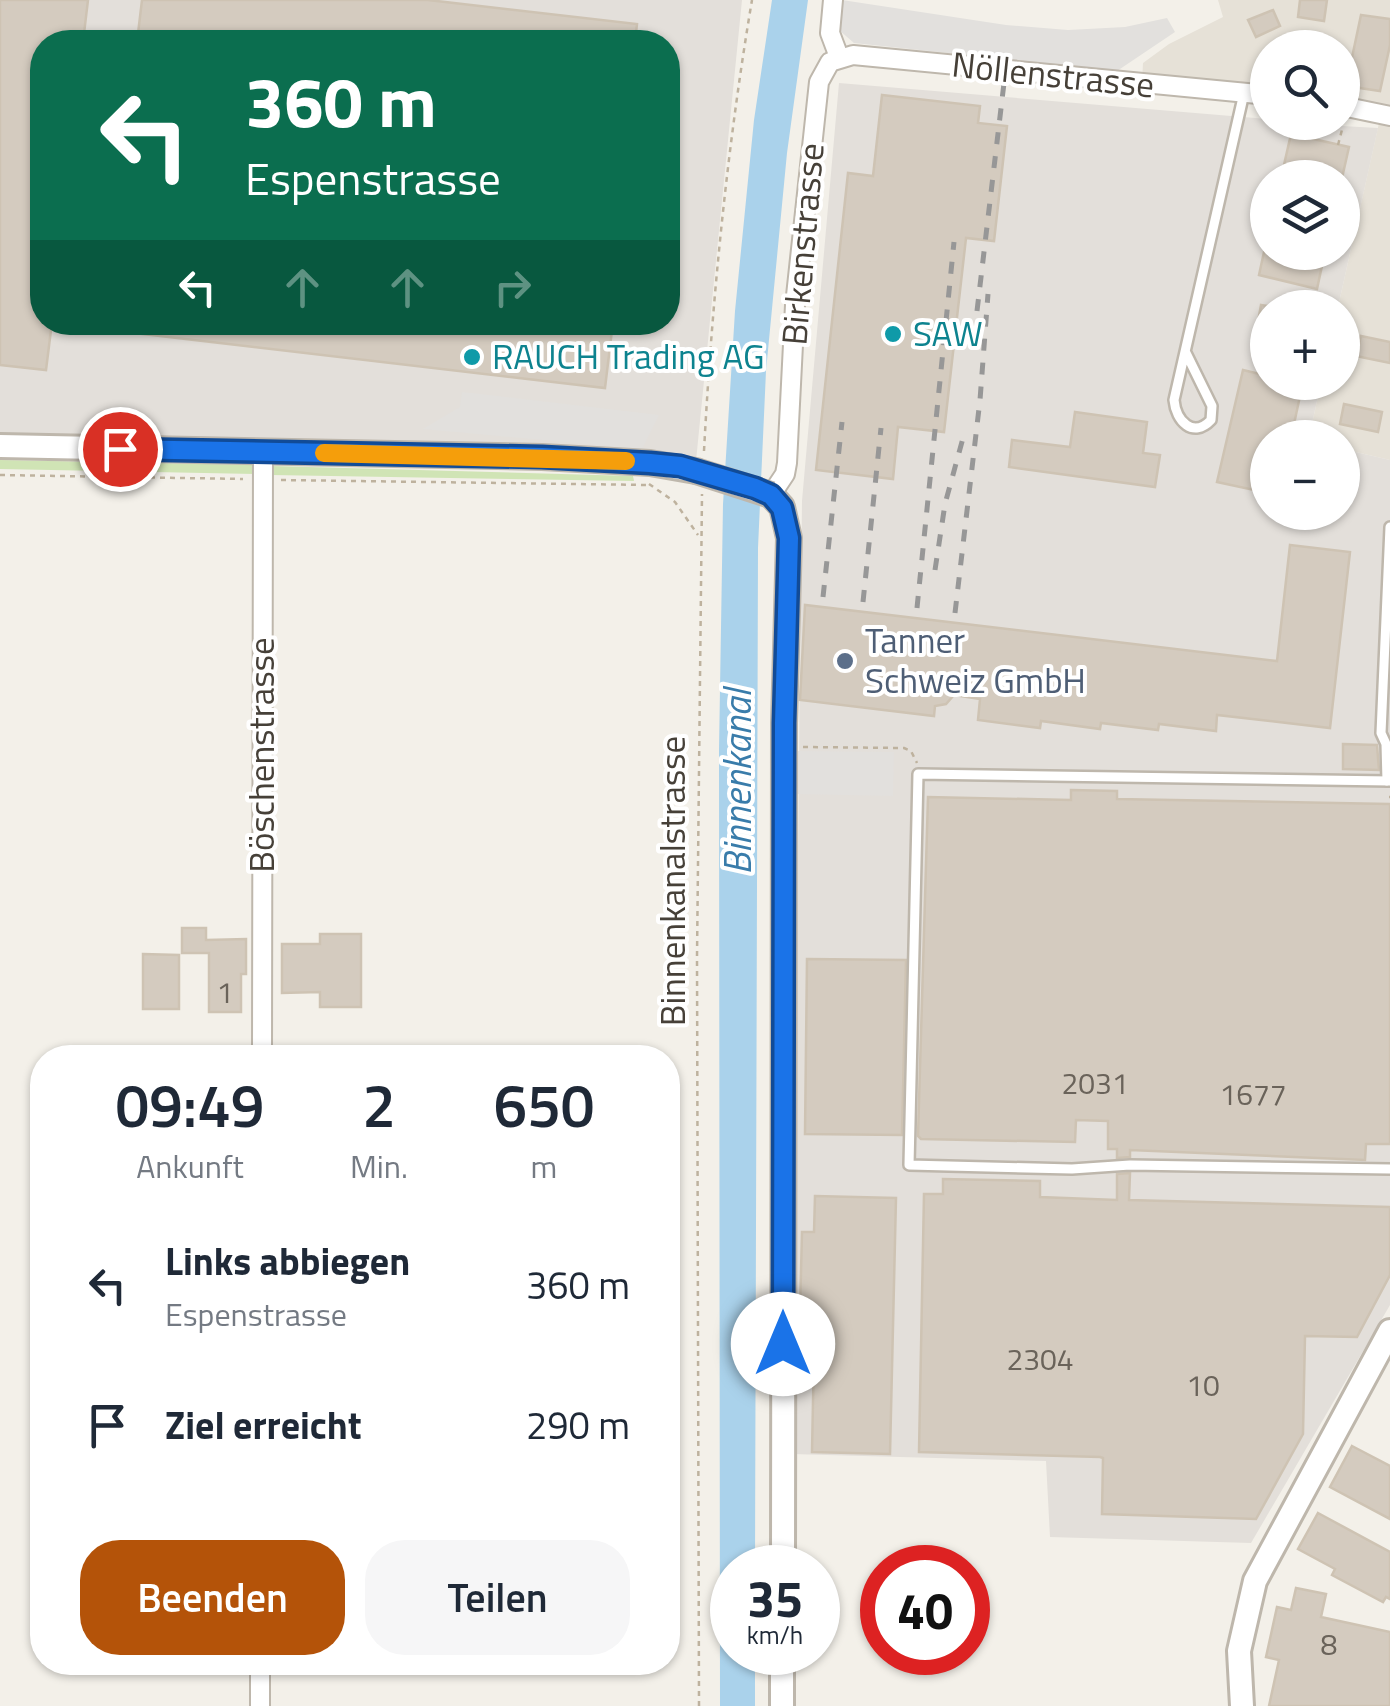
<!DOCTYPE html>
<html lang="de">
<meta charset="utf-8">
<style>
:root{--surface:#fff;--page:#f6f6f7;--text:#1f2937;--muted:#747a83;--accent:#b45309}
body{margin:0;font-family:"Titillium Web",sans-serif;background:var(--page);color:var(--text);height:100vh;display:flex;flex-direction:column;font-size:38px;white-space:nowrap}
*{box-sizing:border-box;margin:0}
p{font-size:32px;color:var(--muted)}
.icon{flex:none;width:55px;height:55px;fill:none;stroke:currentColor;stroke-width:2;stroke-linecap:round;stroke-linejoin:round}
.map{position:relative;flex:1;overflow:hidden}
.sheet{position:absolute;left:30px;top:1045px;width:650px;height:630px;display:flex;flex-direction:column;background:var(--surface);border-radius:40px;box-shadow:0 2px 8px #0004}
.sheet>*{flex:none}
.guide{position:absolute;left:30px;top:30px;width:650px;height:305px;border-radius:40px;box-shadow:0 2px 8px #0004;background:#0b6e4f;color:#fff;overflow:hidden}
.tools{position:absolute;left:1250px;top:30px;display:grid;gap:20px}
.tools a{display:grid;place-items:center;width:110px;height:110px;border-radius:50%;background:var(--surface);box-shadow:0 2px 8px #0004;font-size:50px}
.speed{position:absolute;left:710px;top:1545px;display:flex;gap:20px;font-size:50px;font-weight:700;text-align:center}
.speed>*{display:grid;place-content:center;width:130px;height:130px;border-radius:50%;background:var(--surface);box-shadow:0 2px 8px #0004;line-height:1}
.speed small{font-size:25px;font-weight:400}
.speed .limit{border:15px solid #d22;background:#fff;color:#111}
.pin{position:absolute;display:grid;place-items:center;width:85px;height:85px;color:#fff;margin:-42px;border:5px solid #fff;border-radius:50%;box-shadow:0 2px 10px #0007}
.me{position:absolute;width:110px;margin:-55px;rotate:0deg;stroke-linejoin:round;filter:drop-shadow(0 0 8px #0008)}
.turn{display:flex;align-items:center;gap:35px;height:210px;padding:0 50px;font-size:45px}
.turn .icon{width:130px;height:130px;stroke-width:2.5}
.turn b{display:block;font-size:70px;line-height:85px}
.lanes{display:flex;align-items:center;height:95px;padding:0 50px;background:#0003;justify-content:center;gap:50px;direction:ltr}
.lanes .off{opacity:.35}
.eta{display:flex;justify-content:space-evenly;align-items:center;height:170px;text-align:center}
.eta b{font-size:60px;font-weight:600;line-height:70px}
.primary-button{display:flex;gap:20px;margin-top:auto;padding:20px 50px}
.primary-button a{flex:1;height:115px;border-radius:40px;background:var(--accent);color:#fff;font-size:40px;font-weight:600;line-height:115px;text-align:center}
.primary-button a+a{background:var(--page);color:var(--text)}
ul{padding:0;list-style:none}
li{display:flex;align-items:center;gap:30px;height:140px;padding:0 50px}
li div{flex:1}
li b{display:block;font-size:38px}
li em{font-style:normal}
.map>svg:first-child{display:block}
</style>
<div class="map">
<svg width="1390" height="1706" viewBox="0 0 1390 1706">
<rect width="100%" height="100%" fill="#f3f0e9"/>
<path fill="#e6e1d7" d="M 1218,0 L 1390,0 L 1390,460 L 1343,449 L 1342,438 L 1309,437 L 1321,383 L 1342,382 L 1342,308 L 1338,307 L 1381,114 L 1343,106 L 1342,48 L 1268,48 L 1267,95 L 1142,83 L 1143,63 L 1169,44 L 1223,17 Z"/>
<g fill="#e3dfda" fill-rule="evenodd">
<path d="M 0,0 L 742,0 L 696,461 L 0,446 ZM 42,42 L 668,42 L 668,322 L 42,322 Z"/>
<path d="M 839,83 L 1267,119 L 1268,122 L 1378,128 L 1338,307 L 1268,308 L 1268,382 L 1321,383 L 1309,437 L 1268,438 L 1268,512 L 1342,512 L 1343,449 L 1390,460 L 1390,1305 L 1251,1543 L 1050,1537 L 1046,1461 L 791,1454 L 802,501 ZM 1268,178 L 1342,178 L 1342,252 L 1268,252 Z"/>
</g>
<g fill="#d0e4b5">
<path d="M 0,460 L 256,465 L 255,474 L 0,469 Z"/>
<path d="M 272,466 L 633,476 L 634,481 L 271,475 Z"/>
</g>
<g fill="#e2e0dd">
<path d="M 842,0 L 1006,25 L 1068,30 L 1125,27 L 1167,18 L 1175,32 L 1117,71 L 854,43 L 839,30 Z"/>
<path d="M 462,392 L 659,415 L 642,449 L 423,429 L 460,407 Z"/>
<path d="M 794,751 L 894,752 L 893,796 L 794,794 Z"/>
</g>
<path fill="#aad2eb" d="M 772,0 L 808,0 L 787,153 L 766,371 L 758,548 L 755,1567 L 732,1568 L 732,1652 L 755,1653 L 755,1706 L 720,1706 L 719,751 L 723,504 L 735,311 L 754,120 Z"/>
<g fill="#d4cbbf" stroke="#cec3b3" stroke-width="2.5">
<path d="M 0,0 L 88,0 L 83,42 L 42,42 L 42,322 L 52,322 L 46,370 L 0,365 Z"/>
<path d="M 142,0 L 428,0 L 637,24 L 635,42 L 137,42 Z"/>
<path d="M 1300,0 L 1327,0 L 1324,21 L 1298,17 Z"/>
<path d="M 1273,10 L 1280,26 L 1256,37 L 1248,20 Z"/>
<path d="M 1361,15 L 1390,19 L 1390,45 L 1380,91 L 1346,86 Z"/>
<path d="M 882,95 L 980,106 L 978,123 L 1007,126 L 994,241 L 966,238 L 944,432 L 898,427 L 893,479 L 816,470 L 848,173 L 873,176 Z"/>
<path d="M 1291,134 L 1349,147 L 1342,178 L 1281,178 Z"/>
<path d="M 1264,252 L 1325,252 L 1317,289 L 1259,275 Z"/>
<path d="M 1261,305 L 1268,306 L 1268,352 L 1253,349 Z"/>
<path d="M 116,322 L 613,322 L 605,388 L 116,331 Z"/>
<path d="M 1361,336 L 1390,342 L 1390,363 L 1356,356 Z"/>
<path d="M 1243,370 L 1268,376 L 1268,382 L 1303,382 L 1291,438 L 1268,438 L 1268,493 L 1217,482 Z"/>
<path d="M 1344,404 L 1382,412 L 1378,432 L 1340,424 Z"/>
<path d="M 1075,412 L 1147,422 L 1143,453 L 1160,455 L 1155,487 L 1009,467 L 1012,440 L 1070,447 Z"/>
<path d="M 1290,545 L 1350,552 L 1330,728 L 1217,715 L 1216,731 L 1159,724 L 1158,730 L 1101,723 L 1100,729 L 1041,721 L 1040,728 L 978,720 L 980,699 L 954,695 L 946,704 L 935,706 L 934,716 L 800,700 L 805,605 L 1277,661 Z"/>
<path d="M 1343,744 L 1377,745 L 1379,770 L 1343,769 Z"/>
<path d="M 1071,790 L 1117,791 L 1117,799 L 1390,804 L 1390,1144 L 1366,1144 L 1365,1160 L 1130,1150 L 1130,1157 L 1117,1158 L 1117,1149 L 1108,1149 L 1108,1121 L 1076,1120 L 1075,1142 L 921,1139 L 918,1136 L 928,797 L 1071,800 Z"/>
<path d="M 182,928 L 206,928 L 206,940 L 246,939 L 246,974 L 241,974 L 241,1012 L 209,1012 L 209,953 L 182,953 Z"/>
<path d="M 320,934 L 361,934 L 361,1007 L 320,1007 L 320,992 L 282,993 L 282,944 L 320,944 Z"/>
<path d="M 143,954 L 179,955 L 179,1009 L 143,1009 Z"/>
<path d="M 807,959 L 906,960 L 902,1135 L 805,1134 Z"/>
<path d="M 1130,1173 L 1129,1200 L 1390,1207 L 1390,1275 L 1357,1337 L 1305,1336 L 1303,1434 L 1256,1519 L 1102,1514 L 1103,1458 L 1100,1457 L 919,1452 L 924,1194 L 943,1194 L 943,1179 L 1040,1181 L 1040,1197 L 1117,1200 L 1117,1174 Z"/>
<path d="M 815,1196 L 896,1198 L 890,1454 L 812,1452 L 814,1352 L 799,1352 L 802,1232 L 814,1232 Z"/>
<path d="M 1352,1446 L 1390,1466 L 1390,1519 L 1330,1487 Z"/>
<path d="M 1318,1513 L 1390,1552 L 1390,1599 L 1386,1597 L 1383,1602 L 1332,1575 L 1335,1569 L 1298,1549 Z"/>
<path d="M 1296,1588 L 1326,1594 L 1321,1617 L 1390,1632 L 1390,1706 L 1269,1706 L 1279,1660 L 1266,1657 L 1277,1607 L 1291,1610 Z"/>
</g>
<g fill="none" stroke-linecap="round" stroke-linejoin="round">
<defs>
<g id="service">
<path d="M 1186,353 L 1212,406 L 1211,420 C 1193,439 1176,421 1174,400 L 1244,93"/>
<path d="M 1387,781 L 1386,744 L 1381,733 L 1390,527"/>
<path d="M 1390,781 L 918,774 L 909,1165 L 1072,1169 L 1130,1165 L 1390,1169"/>
</g>
<g id="minor">
<path d="M 833,0 L 830,33 L 839,57"/>
<path d="M 1342,106 L 1390,116"/>
<path d="M 771,495 L 785,474 L 787,463 L 795,305 L 819,82 L 830,62 L 853,55 L 1268,95"/>
<path d="M 262,1058 L 263,452"/>
<path d="M 260,1706 L 260,1662"/>
</g>
<g id="tertiary">
<path d="M 0,446 L 542,457 L 650,463 L 696,471"/>
<path d="M 771,495 L 782,507 L 789,538 L 784,723 L 783,1568"/>
<path d="M 782,1706 L 782,1652"/>
<path d="M 1242,1706 L 1239,1651 L 1255,1581 L 1390,1331"/>
</g>
</defs>
<use href="#service" stroke="#beb7ac" stroke-width="14"/>
<use href="#minor" stroke="#beb7ac" stroke-width="22"/>
<use href="#tertiary" stroke="#beb7ac" stroke-width="28"/>
<g stroke="#beb29e" stroke-width="2.5" stroke-dasharray="5 5" stroke-linecap="butt">
<path d="M 1338,145 L 1343,126"/>
<path d="M 704,451 C 712,301 727,148 752,0"/>
<path d="M 0,475 L 243,479"/>
<path d="M 281,480 L 649,485"/>
<path d="M 649,484 L 675,502 L 698,535"/>
<path d="M 803,747 L 904,748 L 911,751 L 917,763"/>
<path d="M 1389,797 L 1390,797"/>
<path d="M 699,1706 L 697,957 L 702,494"/>
</g>
<use href="#service" stroke="#fff" stroke-width="9"/>
<use href="#minor" stroke="#fff" stroke-width="18"/>
<use href="#tertiary" stroke="#fff" stroke-width="22"/>
<g stroke="#979797" stroke-width="5" stroke-dasharray="12 12" stroke-linecap="butt">
<path d="M 977,311 L 1004,83"/>
<path d="M 935,570 L 945,504 L 963,438"/>
<path d="M 823,597 L 842,422"/>
<path d="M 863,602 L 881,428"/>
<path d="M 917,608 L 954,242"/>
<path d="M 955,613 L 980,400 L 988,294"/>
</g>
<defs>
<path id="tertiary-bridge" d="M 696,471 L 771,495"/>
</defs>
<use href="#tertiary-bridge" stroke="#beb7ac" stroke-width="28" stroke-linecap="butt"/>
<use href="#tertiary-bridge" stroke="#fff" stroke-width="22"/>
</g>
<g fill="none" stroke-linecap="round" stroke-linejoin="round">
<defs>
<path id="route" d="M 120,449 L 542,457 L 650,463 L 680,466 L 755,488 L 771,495 L 782,508 L 789,538 L 784,723 L 783,1344"/>
</defs>
<use href="#route" stroke="#114b97" stroke-width="25"/>
<use href="#route" stroke="#1a73e8" stroke-width="18"/>
<path stroke="#f59e0b" stroke-width="18" d="M 324,453 L 626,461"/>
</g>
<g fill="#0f9aa8" stroke="#fff" stroke-width="4">
<circle cx="893" cy="334" r="10"/>
<circle cx="472" cy="357" r="10"/>
</g>
<circle fill="#5c6f8a" stroke="#fff" stroke-width="4" cx="845" cy="661" r="10"/>
<g text-anchor="middle" stroke-width="8" stroke-linejoin="round" paint-order="stroke">
<g font-size="30" fill="#6a635a">
<text x="225" y="1003">1</text>
<text x="1095" y="1094">2031</text>
<text x="1253" y="1105">1677</text>
<text x="1040" y="1370">2304</text>
<text x="1203" y="1396">10</text>
<text x="1329" y="1655">8</text>
</g>
<g font-size="35" fill="#464038" stroke="#fff">
<text transform="translate(1053 75) rotate(6)" y="12">Nöllenstrasse</text>
<text transform="translate(803 244) rotate(-85)" y="12">Birkenstrasse</text>
<text transform="translate(262 755) rotate(-90)" y="12">Böschenstrasse</text>
<text transform="translate(673 881) rotate(-90)" y="12">Binnenkanalstrasse</text>
</g>
<g font-size="35" fill="#0d838f" stroke="#fff" text-anchor="start">
<text x="913" y="346">SAW</text>
<text x="492" y="369">RAUCH Trading AG</text>
</g>
<g font-size="35" fill="#4e5e75" stroke="#fff" text-anchor="start">
<text x="865" y="653">Tanner<tspan x="865" dy="40">Schweiz GmbH</tspan></text>
</g>
<g font-size="38" font-style="italic" fill="#397caa" stroke="#fff">
<text transform="translate(738 782) rotate(-90)" y="13">Binnenkanal</text>
</g>
</g>
</svg>
<div class="tools">
<a><svg class="icon" aria-label="search" viewBox="0 0 24 24"><circle cx="10" cy="10" r="6"/><path d="M15 15l6 6"/></svg></a>
<a><svg class="icon" aria-label="layers" viewBox="0 0 24 24"><path d="M12 4l9 5-9 5-9-5zM3 14l9 5 9-5"/></svg></a>
<a>+</a>
<a>−</a>
</div>
<div class="speed"><div>35<small>km/h</small></div><div class="limit">40</div></div>
<div class="pin" style="left:120px;top:449px;background:#d93025"><svg class="icon" aria-label="arrive" viewBox="0 0 24 24"><path d="M6 21V4h12l-3 4 3 4H6"/></svg></div>
<svg class="me" style="left:783px;top:1344px" viewBox="-20 -20 40 40"><circle r="19" fill="#fff"/><path d="M0-13L10 11 0 6-10 11z" fill="#1a73e8"/></svg>
<div class="guide">
<div class="turn"><svg class="icon" aria-label="left" viewBox="0 0 24 24"><path d="M17 20v-9H6M10 6l-5 5 5 5"/></svg><div><b>360 m</b>Espenstrasse</div></div>
<div class="lanes"><svg class="icon" aria-label="left" viewBox="0 0 24 24"><path d="M17 20v-9H6M10 6l-5 5 5 5"/></svg><svg class="icon off" aria-label="ahead" viewBox="0 0 24 24"><path d="M12 20V5M6 11l6-6 6 6"/></svg><svg class="icon off" aria-label="ahead" viewBox="0 0 24 24"><path d="M12 20V5M6 11l6-6 6 6"/></svg><svg class="icon off" aria-label="right" viewBox="0 0 24 24"><path d="M7 20v-9h11M14 6l5 5-5 5"/></svg></div>
</div>
<section class="sheet">
<div class="eta">
<div><b>09:49</b><p>Ankunft</p></div>
<div><b>2</b><p>Min.</p></div>
<div><b>650</b><p>m</p></div>
</div>
<ul>
<li><svg class="icon" aria-label="left" viewBox="0 0 24 24"><path d="M17 20v-9H6M10 6l-5 5 5 5"/></svg><div><b>Links abbiegen</b><p>Espenstrasse</p></div><em>360 m</em></li>
<li><svg class="icon" aria-label="arrive" viewBox="0 0 24 24"><path d="M6 21V4h12l-3 4 3 4H6"/></svg><div><b>Ziel erreicht</b></div><em>290 m</em></li>
</ul>
<div class="primary-button"><a>Beenden</a><a>Teilen</a></div>
</section>
</div>
